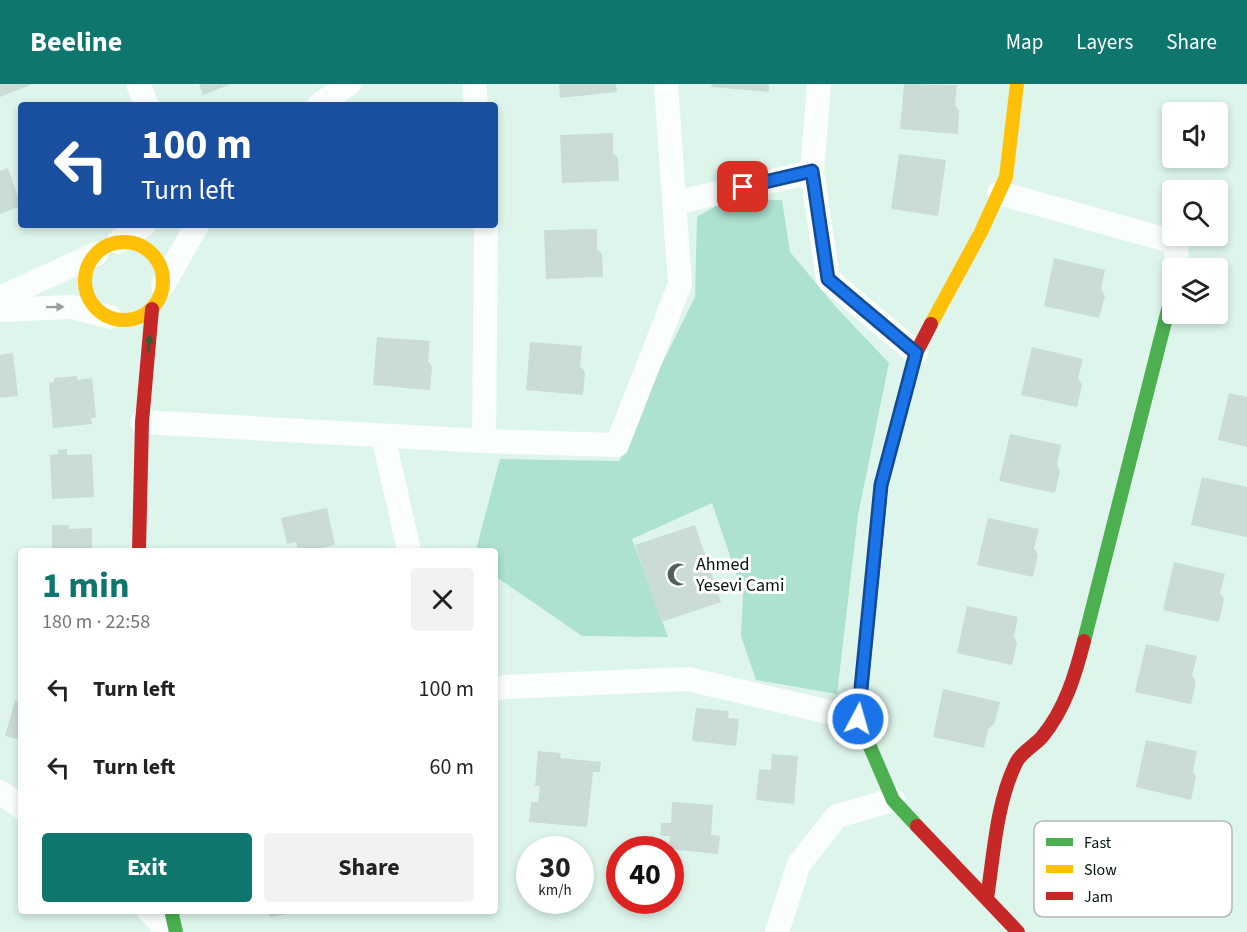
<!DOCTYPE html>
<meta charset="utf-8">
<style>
:root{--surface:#fff;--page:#f2f2f2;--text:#222;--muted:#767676;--accent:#0f766e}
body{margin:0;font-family:"Source Sans 3",sans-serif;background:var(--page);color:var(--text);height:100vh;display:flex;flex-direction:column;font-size:22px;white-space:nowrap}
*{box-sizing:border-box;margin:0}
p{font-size:20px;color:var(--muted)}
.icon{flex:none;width:33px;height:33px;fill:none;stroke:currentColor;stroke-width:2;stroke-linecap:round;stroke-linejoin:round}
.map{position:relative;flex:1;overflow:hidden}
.details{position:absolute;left:18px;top:464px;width:480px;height:366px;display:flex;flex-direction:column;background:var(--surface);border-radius:6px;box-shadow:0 3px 9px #0003}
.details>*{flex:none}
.guide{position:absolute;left:18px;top:18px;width:480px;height:126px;border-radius:6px;box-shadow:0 3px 9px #0003;background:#1a4fa0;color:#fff;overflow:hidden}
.controls{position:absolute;left:1162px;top:18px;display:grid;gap:12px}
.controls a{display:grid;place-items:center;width:66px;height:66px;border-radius:6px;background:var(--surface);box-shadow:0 3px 9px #0003;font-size:30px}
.speed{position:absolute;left:516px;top:752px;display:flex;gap:12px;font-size:30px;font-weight:700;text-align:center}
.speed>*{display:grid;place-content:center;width:78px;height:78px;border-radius:50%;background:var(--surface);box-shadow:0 3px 9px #0003;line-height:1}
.speed small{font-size:15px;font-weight:400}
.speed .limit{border:9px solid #d22;background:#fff;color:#111}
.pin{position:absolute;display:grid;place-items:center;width:51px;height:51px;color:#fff;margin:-26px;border-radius:12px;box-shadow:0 3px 9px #0006}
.me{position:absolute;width:66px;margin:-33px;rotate:6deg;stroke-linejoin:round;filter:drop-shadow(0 0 4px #0008)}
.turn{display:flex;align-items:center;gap:21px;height:126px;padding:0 24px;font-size:27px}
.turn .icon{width:78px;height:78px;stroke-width:2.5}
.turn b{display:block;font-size:42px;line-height:51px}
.round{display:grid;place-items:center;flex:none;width:63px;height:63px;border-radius:6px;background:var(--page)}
.overview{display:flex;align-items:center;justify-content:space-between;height:102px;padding:0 24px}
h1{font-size:36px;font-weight:700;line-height:45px;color:var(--accent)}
.primary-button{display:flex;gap:12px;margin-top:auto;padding:12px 24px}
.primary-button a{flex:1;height:69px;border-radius:6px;background:var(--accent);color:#fff;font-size:24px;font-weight:700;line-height:69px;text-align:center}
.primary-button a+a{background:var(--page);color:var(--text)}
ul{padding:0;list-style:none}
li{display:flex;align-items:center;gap:18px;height:78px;padding:0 24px}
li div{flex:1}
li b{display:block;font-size:22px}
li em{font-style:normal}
header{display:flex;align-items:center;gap:36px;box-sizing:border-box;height:84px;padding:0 30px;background:var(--accent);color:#fff}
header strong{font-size:28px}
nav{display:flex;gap:33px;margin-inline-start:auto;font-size:21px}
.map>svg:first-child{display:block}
</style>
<header>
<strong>Beeline</strong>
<nav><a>Map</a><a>Layers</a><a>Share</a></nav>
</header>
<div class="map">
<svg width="1247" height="848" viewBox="0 0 1247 848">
<rect width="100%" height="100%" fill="#def5ec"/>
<path fill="#ace2cf" d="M 726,116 L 782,116 L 790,168 L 836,223 L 889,279 L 858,431 L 837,610 L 756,596 L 741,552 L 743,510 L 712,419 L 632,455 L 668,553 L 582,552 L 495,492 L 495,466 L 476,466 L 500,375 L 619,377 L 626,365 L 660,284 L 695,213 L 697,133 Z"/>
<g fill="#cadcd5">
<path d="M 0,0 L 33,0 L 0,13 Z"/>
<path d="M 199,0 L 231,0 L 203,11 Z"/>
<path d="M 559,0 L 616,0 L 617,8 L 560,14 Z"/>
<path d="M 712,0 L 769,0 L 769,8 L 711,3 Z"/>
<path d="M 904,0 L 957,1 L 955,21 L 959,27 L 958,50 L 900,45 Z"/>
<path d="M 613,49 L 613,69 L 618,74 L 619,97 L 562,99 L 560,51 Z"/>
<path d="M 899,70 L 946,76 L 938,132 L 891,125 Z"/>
<path d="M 8,84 L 21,122 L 0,130 L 0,87 Z"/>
<path d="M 597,145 L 597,165 L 602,170 L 603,193 L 546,195 L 544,146 Z"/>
<path d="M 1054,174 L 1105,186 L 1101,205 L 1105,212 L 1099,234 L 1044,222 Z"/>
<path d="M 377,253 L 430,257 L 428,277 L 432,283 L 430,306 L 373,301 Z"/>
<path d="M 530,258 L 582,262 L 580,282 L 585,288 L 583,311 L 526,306 Z"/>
<path d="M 1032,263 L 1083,275 L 1078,294 L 1082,301 L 1077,323 L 1021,311 Z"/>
<path d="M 13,269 L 18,312 L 0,314 L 0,271 Z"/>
<path d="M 77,292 L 77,296 L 92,294 L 96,333 L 91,334 L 92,340 L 53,344 L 49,299 L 54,298 L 54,294 Z"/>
<path d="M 1229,309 L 1247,313 L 1247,363 L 1218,356 Z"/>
<path d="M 1010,350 L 1061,361 L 1057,380 L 1060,387 L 1055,409 L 999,397 Z"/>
<path d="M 67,365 L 67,371 L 92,370 L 94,413 L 52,415 L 50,371 L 58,370 L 58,366 Z"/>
<path d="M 1202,393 L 1247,403 L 1247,453 L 1191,441 Z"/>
<path d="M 327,424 L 335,461 L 322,464 L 323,466 L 298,466 L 296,458 L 287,460 L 281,434 Z"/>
<path d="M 988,434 L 1039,445 L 1034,464 L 1038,471 L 1033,493 L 977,481 Z"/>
<path d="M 52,441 L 69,441 L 69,445 L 92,444 L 92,466 L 52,466 Z"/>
<path d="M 695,441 L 721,518 L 661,538 L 635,461 Z"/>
<path d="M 1174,478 L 1225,490 L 1220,509 L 1224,515 L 1219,538 L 1163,526 Z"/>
<path d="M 967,522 L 1018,533 L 1014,552 L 1017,559 L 1012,581 L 957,569 Z"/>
<path d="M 1146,560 L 1197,572 L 1192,591 L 1196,598 L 1191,620 L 1135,608 Z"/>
<path d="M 943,605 L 1000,618 L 994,640 L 988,645 L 984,664 L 933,653 Z"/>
<path d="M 15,616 L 21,618 L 21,656 L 5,652 Z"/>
<path d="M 696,624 L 729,627 L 728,634 L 739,635 L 736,662 L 692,657 Z"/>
<path d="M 1146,656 L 1197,667 L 1193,687 L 1196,693 L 1191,716 L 1136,703 Z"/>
<path d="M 538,667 L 561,669 L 560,674 L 601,678 L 600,688 L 593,688 L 587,743 L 529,738 L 531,718 L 538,718 L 540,702 L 535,702 Z"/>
<path d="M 772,670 L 798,672 L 794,720 L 756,716 L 759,685 L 771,686 Z"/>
<path d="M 672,718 L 713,721 L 711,751 L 720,752 L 718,770 L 669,765 L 670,752 L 660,752 L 661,739 L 671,739 Z"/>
<path d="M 269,826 L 286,826 L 287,830 L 270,833 Z"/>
</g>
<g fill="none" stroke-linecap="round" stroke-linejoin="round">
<g stroke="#fafefc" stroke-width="24">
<path d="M 138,0 L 147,21"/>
<path d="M 474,0 L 476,21"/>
<path d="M 819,0 L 812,88 L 828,195 L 916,269"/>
<path d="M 319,21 L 349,0"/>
<path d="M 999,109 L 1171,157 L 1176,166 L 1178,184"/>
<path d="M 674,119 L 812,88"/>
<path d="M 118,158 L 144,141"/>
<path d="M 163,201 L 197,141"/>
<path d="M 0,214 L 96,170"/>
<path d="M 0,226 L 72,223 L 110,233"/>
<path d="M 142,338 L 484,357 L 486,141"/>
<path d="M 383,352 L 409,466"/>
<path d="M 484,357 L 617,361 L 680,200 L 666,0"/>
<path d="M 495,605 L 505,603 L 688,595 L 858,635"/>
<path d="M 0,708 L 21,723"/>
<path d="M 148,826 L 159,837 L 166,848"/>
<path d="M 777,848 L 799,780 L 837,732 L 893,716"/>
</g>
<g stroke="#4caf50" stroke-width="14">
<path d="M 873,486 L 858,635 L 893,716 L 917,742"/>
<path d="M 1084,557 L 1173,206"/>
<path d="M 171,826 L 176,848"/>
</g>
<g stroke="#ffc107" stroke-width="14">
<circle cx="124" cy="197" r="39"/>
<path d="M 931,240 L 981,148 L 1006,93 L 1017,0"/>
</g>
<g stroke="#c62828" stroke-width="14">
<path d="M 139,466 L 142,338 L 152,225"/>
<path d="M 873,486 L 881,401 L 916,269 L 931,240"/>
<path d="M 917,742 L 1018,848"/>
<path d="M 987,814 C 994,770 996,720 1016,679 C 1021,668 1034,662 1042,653 C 1065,625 1075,592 1084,557"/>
</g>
</g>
<defs><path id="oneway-solid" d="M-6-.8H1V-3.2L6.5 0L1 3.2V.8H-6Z" transform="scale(1.5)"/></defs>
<use fill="#98a09c" href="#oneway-solid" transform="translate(55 223) rotate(-1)"/>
<use fill="#28602e" href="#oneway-solid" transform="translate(149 260) rotate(-85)"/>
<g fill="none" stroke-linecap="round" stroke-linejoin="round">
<defs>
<path id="route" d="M 743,103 L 812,87 L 828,195 L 916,269 L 881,401 L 858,635"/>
</defs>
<use href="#route" stroke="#114b97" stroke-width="15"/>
<use href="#route" stroke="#1a73e8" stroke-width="10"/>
</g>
<defs>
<symbol id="mosque-bare" viewBox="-9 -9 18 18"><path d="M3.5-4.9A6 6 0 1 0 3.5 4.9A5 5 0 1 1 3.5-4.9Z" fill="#50615b" stroke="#fff" stroke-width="2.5" paint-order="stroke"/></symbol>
</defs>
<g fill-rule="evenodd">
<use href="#mosque-bare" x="662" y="474" width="33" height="33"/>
</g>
<g text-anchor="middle" stroke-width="6" stroke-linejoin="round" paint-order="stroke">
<g font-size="18" fill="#04120d" stroke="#fff" text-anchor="start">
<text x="696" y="486">Ahmed<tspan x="696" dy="21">Yesevi Cami</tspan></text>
</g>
</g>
<rect x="1034" y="737" width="198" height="96" rx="9" fill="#fff" stroke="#b4b8b6" stroke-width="1.5"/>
<rect x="1046" y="754" width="27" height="8" fill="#4caf50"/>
<rect x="1046" y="781" width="27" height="8" fill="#ffc107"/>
<rect x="1046" y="808" width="27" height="8" fill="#c62828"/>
<g font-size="16" fill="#04120d">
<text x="1084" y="764">Fast</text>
<text x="1084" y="791">Slow</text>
<text x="1084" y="818">Jam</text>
</g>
</svg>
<div class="controls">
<a><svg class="icon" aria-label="sound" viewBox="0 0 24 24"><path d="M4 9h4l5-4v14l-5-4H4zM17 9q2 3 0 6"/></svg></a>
<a><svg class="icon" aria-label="search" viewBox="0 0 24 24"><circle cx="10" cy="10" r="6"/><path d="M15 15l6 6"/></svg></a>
<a><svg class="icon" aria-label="layers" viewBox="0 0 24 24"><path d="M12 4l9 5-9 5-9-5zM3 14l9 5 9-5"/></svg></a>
</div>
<div class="speed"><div>30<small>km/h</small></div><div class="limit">40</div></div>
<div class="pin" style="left:743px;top:103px;background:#d93025"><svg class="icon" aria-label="arrive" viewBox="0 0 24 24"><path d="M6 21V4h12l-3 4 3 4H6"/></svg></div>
<svg class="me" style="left:858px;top:635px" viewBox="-20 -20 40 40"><circle r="17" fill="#1a73e8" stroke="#fff" stroke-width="3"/><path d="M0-11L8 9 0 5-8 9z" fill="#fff"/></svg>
<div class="guide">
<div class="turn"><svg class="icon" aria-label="left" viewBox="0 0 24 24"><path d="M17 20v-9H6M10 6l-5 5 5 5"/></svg><div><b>100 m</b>Turn left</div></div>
</div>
<section class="details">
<div class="overview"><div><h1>1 min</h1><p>180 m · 22:58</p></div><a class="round"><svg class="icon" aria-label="close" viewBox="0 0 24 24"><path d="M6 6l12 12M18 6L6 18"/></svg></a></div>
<ul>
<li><svg class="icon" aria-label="left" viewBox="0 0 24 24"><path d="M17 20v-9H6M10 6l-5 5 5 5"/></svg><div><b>Turn left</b></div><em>100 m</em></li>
<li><svg class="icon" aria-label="left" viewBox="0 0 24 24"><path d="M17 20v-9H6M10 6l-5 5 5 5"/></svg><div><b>Turn left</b></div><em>60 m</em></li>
</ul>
<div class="primary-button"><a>Exit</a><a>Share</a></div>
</section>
</div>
